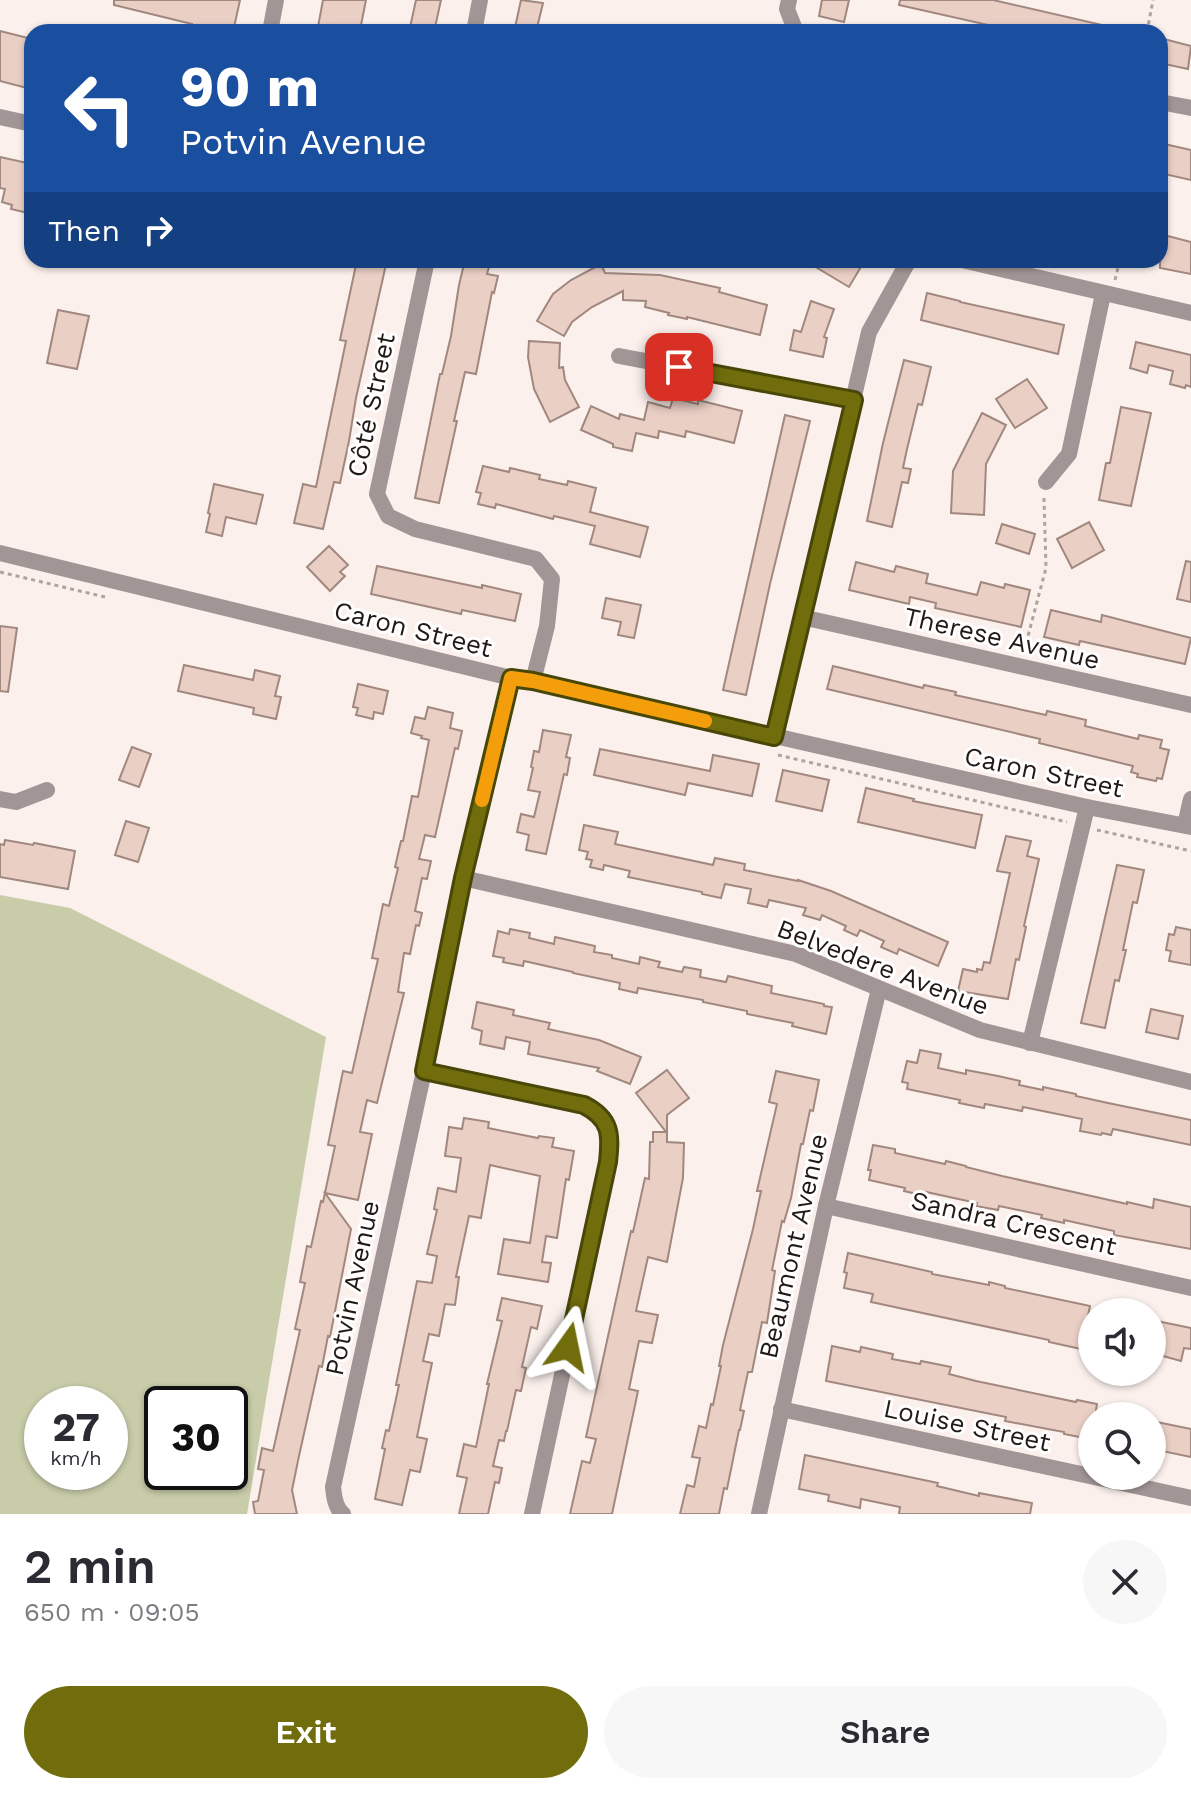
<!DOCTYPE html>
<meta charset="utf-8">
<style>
:root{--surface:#fff;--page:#f7f7f7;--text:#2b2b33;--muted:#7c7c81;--accent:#716d0d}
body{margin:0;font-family:"Work Sans",sans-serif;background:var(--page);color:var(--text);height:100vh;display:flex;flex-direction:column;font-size:30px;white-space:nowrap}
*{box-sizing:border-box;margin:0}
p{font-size:26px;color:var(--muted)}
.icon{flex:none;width:44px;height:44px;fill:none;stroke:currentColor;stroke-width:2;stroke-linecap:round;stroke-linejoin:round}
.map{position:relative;height:1514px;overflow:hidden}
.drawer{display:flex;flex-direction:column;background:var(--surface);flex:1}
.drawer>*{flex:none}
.hud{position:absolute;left:24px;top:24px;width:1144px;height:244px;border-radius:24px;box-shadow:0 2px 6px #0004;background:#1a4fa0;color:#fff;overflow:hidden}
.fabs{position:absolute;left:1078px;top:1298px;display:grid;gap:16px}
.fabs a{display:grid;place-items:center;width:88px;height:88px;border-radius:50%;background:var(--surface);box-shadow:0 2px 6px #0004;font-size:40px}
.speed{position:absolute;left:24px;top:1386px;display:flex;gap:16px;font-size:40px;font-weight:700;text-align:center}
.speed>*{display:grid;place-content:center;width:104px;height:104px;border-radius:50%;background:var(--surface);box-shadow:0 2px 6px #0004;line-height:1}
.speed small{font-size:20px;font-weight:400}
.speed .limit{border:4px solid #111;border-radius:12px;background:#fff;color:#111}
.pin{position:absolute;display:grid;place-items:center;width:68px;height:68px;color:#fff;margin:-34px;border-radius:16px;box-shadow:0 4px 12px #0006}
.me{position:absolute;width:88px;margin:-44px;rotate:12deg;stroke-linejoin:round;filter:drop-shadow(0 0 6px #0008)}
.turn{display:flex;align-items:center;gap:28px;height:168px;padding:0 24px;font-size:36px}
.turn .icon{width:104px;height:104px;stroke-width:2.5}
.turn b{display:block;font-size:56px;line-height:68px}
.then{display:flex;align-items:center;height:76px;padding:0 24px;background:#0003;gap:16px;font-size:30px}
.round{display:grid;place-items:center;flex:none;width:84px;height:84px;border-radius:42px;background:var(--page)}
.summary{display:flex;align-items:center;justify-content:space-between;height:136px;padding:0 24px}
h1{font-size:48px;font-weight:600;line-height:60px}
.button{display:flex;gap:16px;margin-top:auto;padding:16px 24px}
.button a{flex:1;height:92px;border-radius:48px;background:var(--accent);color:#fff;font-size:32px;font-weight:600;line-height:92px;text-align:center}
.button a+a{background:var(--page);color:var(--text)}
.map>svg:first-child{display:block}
</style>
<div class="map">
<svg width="1191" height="1514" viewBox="0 0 1191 1514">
<rect width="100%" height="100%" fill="#fbf0ec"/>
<path fill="#c8cca9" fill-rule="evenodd" d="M 0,895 L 70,908 L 326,1037 L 247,1514 L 0,1514 ZM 42,1404 L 110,1404 L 110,1472 L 42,1472 ZM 162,1404 L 230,1404 L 230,1472 L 162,1472 Z"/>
<g fill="#eacfc5" stroke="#a1887f" stroke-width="2">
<path d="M 114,0 L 240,0 L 233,32 L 190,32 L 192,24 L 114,5 Z"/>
<path d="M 323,0 L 366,0 L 360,30 L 333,25 L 332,32 L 317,32 Z"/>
<path d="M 416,0 L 441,0 L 434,32 L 409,32 Z"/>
<path d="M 521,0 L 543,3 L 536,32 L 514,32 Z"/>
<path d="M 822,0 L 849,0 L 844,22 L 819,16 Z"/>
<path d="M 900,0 L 993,0 L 1111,27 L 1111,32 L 1005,32 L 1006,29 L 899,5 Z"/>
<path d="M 0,31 L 32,39 L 32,68 L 27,88 L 0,81 Z"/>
<path d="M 1160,38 L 1191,46 L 1188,69 L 1160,63 Z"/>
<path d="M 1160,143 L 1191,150 L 1191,180 L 1160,173 Z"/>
<path d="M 0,157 L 32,164 L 32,214 L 11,209 L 12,205 L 2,202 L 5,189 L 0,188 Z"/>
<path d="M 1160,234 L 1191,242 L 1191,274 L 1160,268 Z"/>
<path d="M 357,260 L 387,260 L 356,398 L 349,441 L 340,483 L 334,482 L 323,529 L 294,523 L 303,484 L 316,487 L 346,341 L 340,340 Z"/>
<path d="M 465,260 L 491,260 L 487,274 L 498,276 L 494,293 L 492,292 L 476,374 L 465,372 L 454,421 L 457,421 L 439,503 L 415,498 L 440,374 L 442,374 L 451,336 L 459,285 Z"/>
<path d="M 804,260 L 865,260 L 849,287 Z"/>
<path d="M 601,264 L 605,273 L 660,275 L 720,288 L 719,292 L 767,305 L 760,335 L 687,317 L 687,319 L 668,315 L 669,313 L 645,307 L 646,301 L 623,300 L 623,291 L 592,307 L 572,322 L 564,336 L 537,321 L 553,294 L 571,280 Z"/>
<path d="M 927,293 L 960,301 L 960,302 L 1064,325 L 1058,354 L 921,320 Z"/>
<path d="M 811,301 L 834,309 L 824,337 L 827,338 L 823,357 L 790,350 L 794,330 L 801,332 Z"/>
<path d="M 58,310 L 89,316 L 77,369 L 47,363 Z"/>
<path d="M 529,341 L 560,343 L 559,368 L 563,367 L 565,380 L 579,407 L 550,422 L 534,389 L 528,357 Z"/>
<path d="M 1136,342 L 1191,355 L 1191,387 L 1186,385 L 1185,388 L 1170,384 L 1173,371 L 1149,365 L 1147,373 L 1130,368 Z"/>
<path d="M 904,360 L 931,367 L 922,405 L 918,404 L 907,449 L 903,468 L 911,469 L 908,483 L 902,482 L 892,527 L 867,521 L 883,443 Z"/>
<path d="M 1027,379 L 1047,408 L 1015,428 L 996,399 Z"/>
<path d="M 673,398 L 698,404 L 698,400 L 742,411 L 734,443 L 686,431 L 685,437 L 659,431 L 658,438 L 636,433 L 632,451 L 613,447 L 613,444 L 581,430 L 591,406 L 619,419 L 620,414 L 644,420 L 648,402 L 670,408 Z"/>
<path d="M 1121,407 L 1151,413 L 1131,506 L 1099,500 L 1106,463 L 1110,463 Z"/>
<path d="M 982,413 L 1006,425 L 986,464 L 984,515 L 951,513 L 953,471 Z"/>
<path d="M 785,415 L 810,421 L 770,584 L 746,695 L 723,690 Z"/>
<path d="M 483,466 L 509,472 L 510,468 L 540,475 L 539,479 L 567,485 L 568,481 L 596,488 L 590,512 L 648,527 L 640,557 L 590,544 L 595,526 L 554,516 L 553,519 L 496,504 L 495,508 L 478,504 L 481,493 L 476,492 Z"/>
<path d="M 214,484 L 263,495 L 256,524 L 226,517 L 222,536 L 206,532 L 210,514 L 208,513 Z"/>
<path d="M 1089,522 L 1104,550 L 1072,568 L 1057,539 Z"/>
<path d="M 1002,524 L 1035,534 L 1029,554 L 996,543 Z"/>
<path d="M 329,546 L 348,565 L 340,572 L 345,576 L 330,591 L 307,567 Z"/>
<path d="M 1186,561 L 1191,562 L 1191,602 L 1177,599 Z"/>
<path d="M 856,562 L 894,572 L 896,566 L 928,574 L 926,583 L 977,595 L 981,582 L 1004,588 L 1005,584 L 1030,590 L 1021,627 L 935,608 L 936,603 L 910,597 L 909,604 L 849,590 Z"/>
<path d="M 377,566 L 482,588 L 482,585 L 521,594 L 515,621 L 462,610 L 461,614 L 371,594 Z"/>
<path d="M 606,598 L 641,605 L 634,638 L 618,635 L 621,622 L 602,618 Z"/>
<path d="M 1051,610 L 1101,622 L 1102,615 L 1191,638 L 1185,664 L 1080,641 L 1079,645 L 1044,637 Z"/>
<path d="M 0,626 L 17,628 L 8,692 L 0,691 Z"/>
<path d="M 184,665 L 253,680 L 255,670 L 280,676 L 275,696 L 281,697 L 276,719 L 253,714 L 254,708 L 178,691 Z"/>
<path d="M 833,666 L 923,688 L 924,685 L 956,692 L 955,695 L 1046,715 L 1047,711 L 1086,720 L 1085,726 L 1138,739 L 1139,735 L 1162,740 L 1160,748 L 1169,750 L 1162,779 L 1157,778 L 1156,781 L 1137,777 L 1138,774 L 1131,772 L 1133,766 L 1039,743 L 1040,739 L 827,689 Z"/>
<path d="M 358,684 L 388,691 L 383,714 L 374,712 L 373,719 L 356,715 L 358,708 L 353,707 Z"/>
<path d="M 428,707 L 453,713 L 450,728 L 462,731 L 458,749 L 455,748 L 435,837 L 425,835 L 419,859 L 431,861 L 427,879 L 422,878 L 415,911 L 422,913 L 419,926 L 416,925 L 410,954 L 404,953 L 398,992 L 404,993 L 377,1103 L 367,1100 L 360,1132 L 372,1134 L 358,1200 L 325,1193 L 351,1229 L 330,1337 L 328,1336 L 322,1367 L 319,1366 L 299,1456 L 292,1490 L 297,1514 L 255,1514 L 253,1502 L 258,1501 L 264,1470 L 258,1469 L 262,1448 L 273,1451 L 300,1330 L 295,1329 L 305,1283 L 300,1282 L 307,1246 L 311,1247 L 321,1201 L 323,1202 L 335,1146 L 328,1145 L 343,1071 L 352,1073 L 378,959 L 372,958 L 383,904 L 389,906 L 398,868 L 395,867 L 401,841 L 403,841 L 412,796 L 418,797 L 429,740 L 421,738 L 422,736 L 411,733 L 415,717 L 425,719 Z"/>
<path d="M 543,730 L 571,735 L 566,757 L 570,758 L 567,775 L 564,774 L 546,854 L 526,850 L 529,835 L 517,832 L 521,814 L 534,817 L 540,792 L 528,790 L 533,768 L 531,767 L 534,751 L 539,752 Z"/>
<path d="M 132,747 L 151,754 L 139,787 L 119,780 Z"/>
<path d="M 600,749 L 710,771 L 713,755 L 759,764 L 752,796 L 688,783 L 685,795 L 594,775 Z"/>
<path d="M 783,770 L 829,780 L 822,811 L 776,801 Z"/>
<path d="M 866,788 L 914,799 L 913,801 L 982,815 L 975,848 L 858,822 Z"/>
<path d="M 126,821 L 149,828 L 138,862 L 115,855 Z"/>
<path d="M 584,825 L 618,832 L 615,844 L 713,865 L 715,858 L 745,864 L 744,870 L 798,881 L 798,880 L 831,891 L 948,942 L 938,966 L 899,949 L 897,954 L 881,947 L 884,941 L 860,930 L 857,936 L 844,930 L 846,926 L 822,915 L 820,920 L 803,915 L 806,908 L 769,900 L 767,907 L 748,903 L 751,889 L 725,884 L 721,898 L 702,894 L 702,892 L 628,877 L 630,871 L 604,865 L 603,870 L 590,867 L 592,860 L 586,859 L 588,852 L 579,850 Z"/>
<path d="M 1006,836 L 1031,841 L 1027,856 L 1039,859 L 1024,926 L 1026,927 L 1019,960 L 1016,959 L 1008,999 L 958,991 L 963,969 L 977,972 L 977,969 L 982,970 L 984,962 L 990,963 L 1010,873 L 997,871 Z"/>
<path d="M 5,840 L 33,845 L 34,843 L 75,851 L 68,889 L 0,877 L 0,844 L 4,845 Z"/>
<path d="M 1117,865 L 1144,870 L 1137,903 L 1133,902 L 1123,950 L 1126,950 L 1119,981 L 1115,980 L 1105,1028 L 1081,1023 Z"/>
<path d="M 1176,927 L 1191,930 L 1191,965 L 1169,961 L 1171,951 L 1166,950 L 1169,934 L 1174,935 Z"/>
<path d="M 510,929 L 530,933 L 529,938 L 554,944 L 555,937 L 595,946 L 594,952 L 612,955 L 612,958 L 639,964 L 640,957 L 660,962 L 658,967 L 682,972 L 684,967 L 701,970 L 700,977 L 726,982 L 728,976 L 772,986 L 771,993 L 824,1004 L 824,1006 L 832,1007 L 826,1034 L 792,1026 L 793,1023 L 747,1014 L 747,1011 L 703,1002 L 703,1000 L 638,988 L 637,993 L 619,989 L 620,983 L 573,973 L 573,972 L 524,961 L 523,966 L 503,962 L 504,958 L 493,956 L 498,931 L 509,934 Z"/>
<path d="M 477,1002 L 514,1010 L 513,1015 L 550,1023 L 548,1029 L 599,1040 L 641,1057 L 630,1084 L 597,1071 L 599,1068 L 528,1054 L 530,1042 L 506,1037 L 504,1049 L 480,1044 L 482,1031 L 472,1028 Z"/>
<path d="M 1151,1009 L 1183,1016 L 1178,1039 L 1146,1032 Z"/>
<path d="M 920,1050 L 941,1054 L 938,1068 L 966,1074 L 966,1070 L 998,1076 L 1020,1081 L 1019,1085 L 1043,1090 L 1043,1087 L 1076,1094 L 1076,1096 L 1108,1103 L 1191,1120 L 1191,1145 L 1113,1129 L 1111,1135 L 1102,1133 L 1101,1135 L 1080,1131 L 1082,1119 L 1023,1107 L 1022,1111 L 985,1104 L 984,1108 L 959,1103 L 960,1100 L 907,1089 L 908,1083 L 902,1082 L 907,1061 L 917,1063 Z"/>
<path d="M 667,1070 L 689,1098 L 667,1115 L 667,1142 L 684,1143 L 683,1178 L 667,1262 L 648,1257 L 636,1311 L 658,1315 L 652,1343 L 639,1341 L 629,1389 L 638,1391 L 612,1514 L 570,1514 L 582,1461 L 590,1463 L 596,1439 L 586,1437 L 631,1231 L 633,1232 L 645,1178 L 649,1179 L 650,1142 L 653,1142 L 653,1132 L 666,1132 L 636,1093 Z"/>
<path d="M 776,1071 L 819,1080 L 813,1111 L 810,1110 L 803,1144 L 801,1144 L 791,1198 L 784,1222 L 782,1221 L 772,1270 L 775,1271 L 767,1323 L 762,1322 L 752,1372 L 748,1372 L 740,1410 L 744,1411 L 740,1430 L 739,1430 L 727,1489 L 724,1488 L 719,1514 L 680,1514 L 687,1485 L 694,1487 L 700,1458 L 692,1457 L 699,1426 L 706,1428 L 711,1404 L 713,1405 L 721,1366 L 719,1366 L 723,1345 L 753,1229 L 761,1191 L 757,1191 L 777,1104 L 769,1102 Z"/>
<path d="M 464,1118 L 489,1122 L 488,1128 L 538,1138 L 539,1136 L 554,1138 L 552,1147 L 574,1151 L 569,1180 L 566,1179 L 557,1238 L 546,1236 L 542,1262 L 551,1263 L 548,1282 L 498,1274 L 504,1239 L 530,1243 L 540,1176 L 490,1165 L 481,1218 L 469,1216 L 456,1277 L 459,1277 L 455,1305 L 445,1304 L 439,1336 L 429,1334 L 423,1361 L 432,1363 L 417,1437 L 427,1439 L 420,1472 L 410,1470 L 402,1505 L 375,1499 L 385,1449 L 382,1448 L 386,1430 L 389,1431 L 399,1385 L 396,1385 L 417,1281 L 432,1283 L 437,1256 L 427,1254 L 437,1210 L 434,1209 L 438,1188 L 456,1192 L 461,1158 L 445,1156 L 449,1127 L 462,1129 Z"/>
<path d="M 873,1145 L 895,1149 L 895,1153 L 945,1164 L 946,1161 L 966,1166 L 966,1167 L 1002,1176 L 1127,1204 L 1127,1202 L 1153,1208 L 1154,1199 L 1191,1207 L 1191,1249 L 1114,1235 L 1114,1231 L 1064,1220 L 1064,1223 L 1041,1218 L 1042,1215 L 999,1206 L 998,1210 L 976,1206 L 977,1203 L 926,1192 L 925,1196 L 904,1191 L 905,1188 L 869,1180 L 871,1170 L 868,1170 Z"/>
<path d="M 848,1253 L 932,1272 L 932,1274 L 989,1285 L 989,1282 L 1005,1286 L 1005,1288 L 1090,1306 L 1081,1349 L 1049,1342 L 1049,1340 L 871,1302 L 873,1294 L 844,1288 L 847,1273 L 844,1272 Z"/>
<path d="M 502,1298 L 542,1306 L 537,1329 L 531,1327 L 522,1367 L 526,1368 L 521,1391 L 516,1390 L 507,1431 L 506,1431 L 504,1441 L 499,1440 L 493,1466 L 502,1468 L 499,1483 L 495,1482 L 488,1514 L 459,1514 L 467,1478 L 457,1476 L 464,1444 L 476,1447 L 489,1384 L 487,1384 L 502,1321 L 497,1320 Z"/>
<path d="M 1152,1320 L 1191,1328 L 1191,1349 L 1184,1348 L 1181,1361 L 1152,1353 Z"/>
<path d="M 832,1346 L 860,1352 L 861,1347 L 893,1354 L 892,1359 L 920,1364 L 921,1361 L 951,1367 L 949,1374 L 976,1381 L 1076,1402 L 1077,1400 L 1097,1404 L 1095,1416 L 1092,1416 L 1092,1434 L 1087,1433 L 1085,1438 L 1064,1434 L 1064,1432 L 1005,1421 L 1006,1417 L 826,1381 Z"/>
<path d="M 1152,1421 L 1191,1429 L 1191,1457 L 1152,1449 Z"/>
<path d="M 805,1455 L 938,1483 L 937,1486 L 979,1496 L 979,1493 L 1032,1503 L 1030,1514 L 899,1514 L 900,1507 L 861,1499 L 860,1508 L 828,1501 L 829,1495 L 799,1489 Z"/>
</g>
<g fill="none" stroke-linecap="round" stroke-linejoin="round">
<g stroke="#ada39f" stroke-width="3" stroke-dasharray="4 4" stroke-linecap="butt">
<path d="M 1147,32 L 1153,0"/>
<path d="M 1115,280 L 1120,260"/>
<path d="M 0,572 L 105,597"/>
<path d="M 1024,651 L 1046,568 L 1044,498"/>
<path d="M 778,755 L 1067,822"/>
<path d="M 1097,830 L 1191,851"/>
</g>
<g stroke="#a29596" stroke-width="16">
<path d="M 789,0 L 787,9 L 796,32"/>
<path d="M 270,32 L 276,0"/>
<path d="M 474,32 L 480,0"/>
<path d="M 1160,102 L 1191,108"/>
<path d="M 0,117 L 32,124"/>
<path d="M 427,260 L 377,494 L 388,516 L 415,529 L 536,559 L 552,579 L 547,626 L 533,681"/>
<path d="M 962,260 L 1191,313"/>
<path d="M 619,356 L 854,400"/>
<path d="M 1046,482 L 1069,454 L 1103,294"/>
<path d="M 0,553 L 511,678 L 533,681 L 1087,807 L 1191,827"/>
<path d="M 802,617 L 1191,705"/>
<path d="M 774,737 L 869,332 L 909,260"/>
<path d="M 0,799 L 16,802 L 47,790"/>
<path d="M 1185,825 L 1191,799"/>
<path d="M 463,878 L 796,954 L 980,1030 L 1191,1082"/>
<path d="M 1030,1043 L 1087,807"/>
<path d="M 424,1071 L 584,1105 C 611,1119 611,1134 608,1162 L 532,1514"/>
<path d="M 826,1206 L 1191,1288"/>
<path d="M 781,1409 L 1191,1498"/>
<path d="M 343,1514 C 335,1508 334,1496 333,1487 L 424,1071 L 463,878 L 511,678"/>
<path d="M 759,1514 L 826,1206 L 879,989"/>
</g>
</g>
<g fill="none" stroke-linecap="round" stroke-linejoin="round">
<defs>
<path id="route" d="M 568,1347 L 608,1162 C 611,1134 611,1119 584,1105 L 424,1071 L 463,878 L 511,678 L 533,681 L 774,737 L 854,400 L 679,367"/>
</defs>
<use href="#route" stroke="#494708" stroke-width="20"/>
<use href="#route" stroke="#716d0d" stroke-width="14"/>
<path stroke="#f59e0b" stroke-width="14" d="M 482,800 L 511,678 L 533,681 L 705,721"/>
</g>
<g text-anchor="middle" stroke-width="6" stroke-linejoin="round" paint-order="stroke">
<g font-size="26" fill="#221915" stroke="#fff">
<text transform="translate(371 405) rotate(-78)" y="9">Côté Street</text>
<text transform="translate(413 629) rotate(14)" y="9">Caron Street</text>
<text transform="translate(1002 638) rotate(13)" y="9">Therese Avenue</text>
<text transform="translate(1044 772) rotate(12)" y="9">Caron Street</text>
<text transform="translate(883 967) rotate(21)" y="9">Belvedere Avenue</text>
<text transform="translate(1014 1223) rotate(13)" y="9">Sandra Crescent</text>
<text transform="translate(793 1246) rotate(-77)" y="9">Beaumont Avenue</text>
<text transform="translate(352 1288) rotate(-78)" y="9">Potvin Avenue</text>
<text transform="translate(967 1425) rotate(12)" y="9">Louise Street</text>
</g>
</g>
</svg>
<div class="fabs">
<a><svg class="icon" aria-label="sound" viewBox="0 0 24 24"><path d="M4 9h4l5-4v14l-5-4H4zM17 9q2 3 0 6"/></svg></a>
<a><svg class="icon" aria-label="search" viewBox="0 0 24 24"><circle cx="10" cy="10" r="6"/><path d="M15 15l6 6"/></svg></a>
</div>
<div class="speed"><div>27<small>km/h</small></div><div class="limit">30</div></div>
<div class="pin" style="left:679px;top:367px;background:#d93025"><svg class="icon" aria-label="arrive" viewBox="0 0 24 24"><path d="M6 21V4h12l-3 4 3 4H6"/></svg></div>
<svg class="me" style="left:568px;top:1347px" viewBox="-20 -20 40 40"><path d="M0-17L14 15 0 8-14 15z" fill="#716d0d" stroke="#fff" stroke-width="4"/></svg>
<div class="hud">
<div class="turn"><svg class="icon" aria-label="left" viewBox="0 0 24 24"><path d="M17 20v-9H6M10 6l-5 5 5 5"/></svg><div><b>90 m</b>Potvin Avenue</div></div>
<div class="then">Then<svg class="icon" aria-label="right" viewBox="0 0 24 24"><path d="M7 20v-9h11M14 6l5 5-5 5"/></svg></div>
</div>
</div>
<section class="drawer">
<div class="summary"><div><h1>2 min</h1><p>650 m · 09:05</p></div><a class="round"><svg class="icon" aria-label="close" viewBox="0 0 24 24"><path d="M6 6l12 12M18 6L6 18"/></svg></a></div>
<div class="button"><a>Exit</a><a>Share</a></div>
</section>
